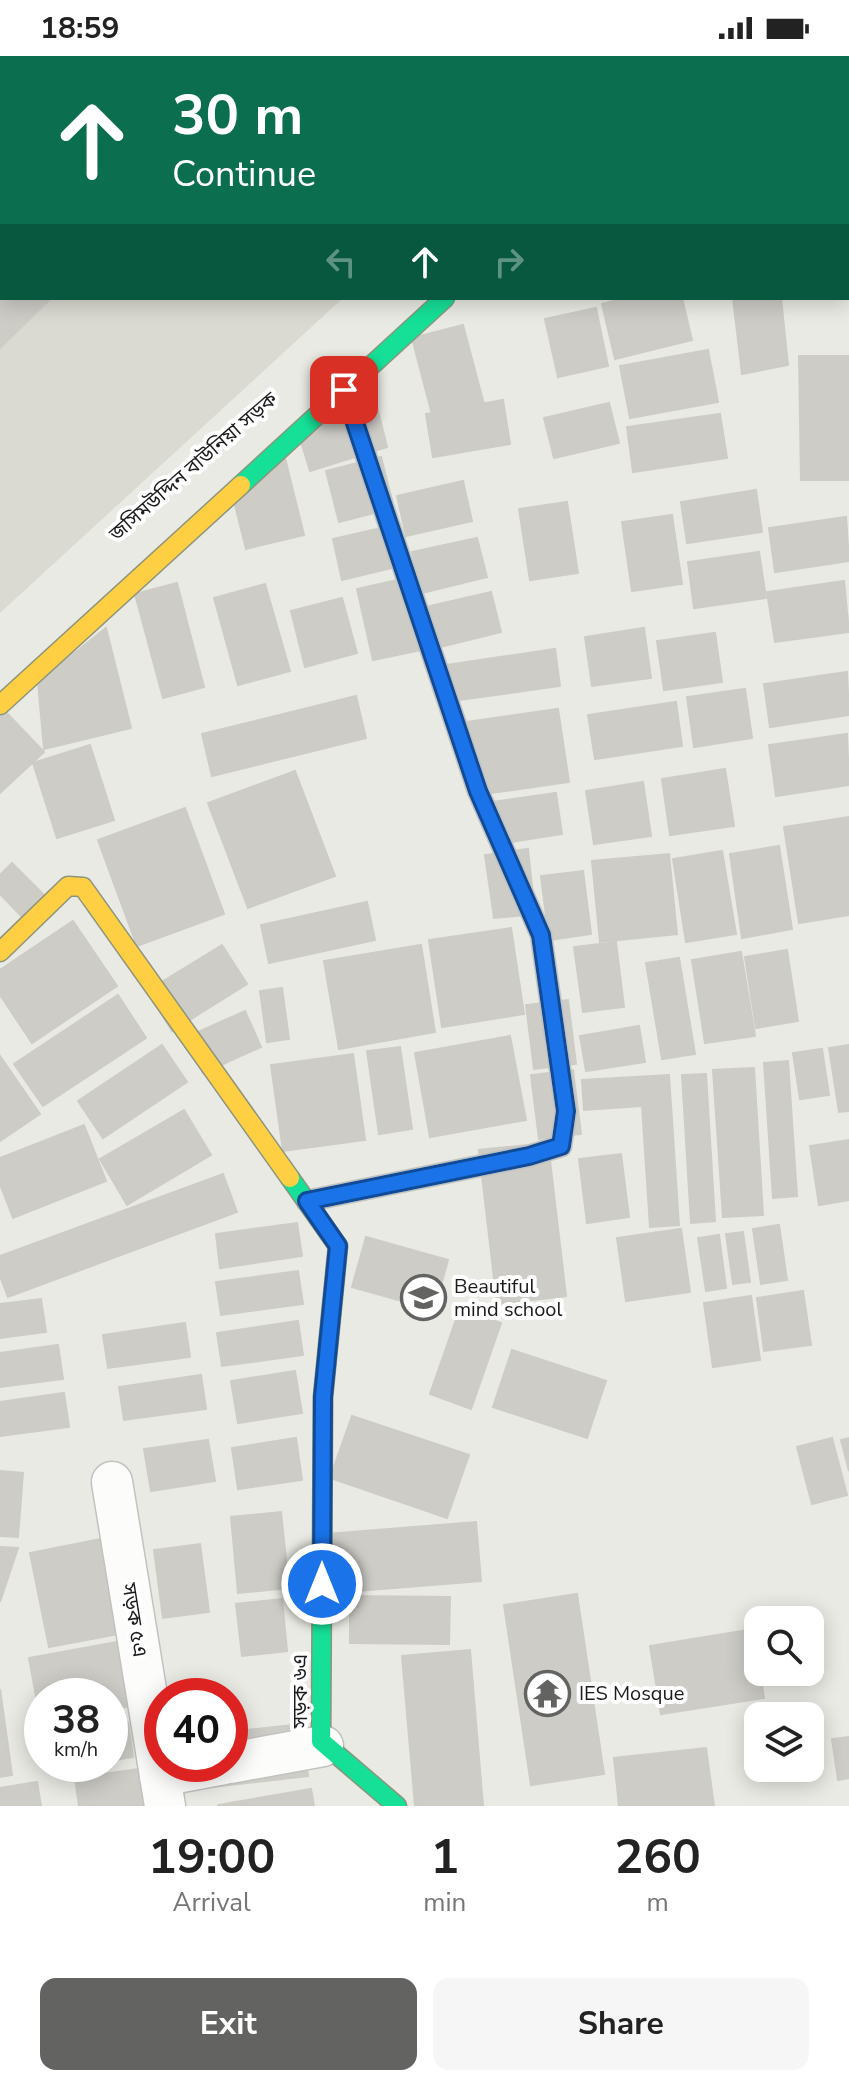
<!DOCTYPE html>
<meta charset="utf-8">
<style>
:root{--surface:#fff;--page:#f6f6f6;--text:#222;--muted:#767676;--accent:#636361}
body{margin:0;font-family:"Nunito Sans","Noto Sans Bengali",sans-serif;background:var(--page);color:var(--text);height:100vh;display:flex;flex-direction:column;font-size:30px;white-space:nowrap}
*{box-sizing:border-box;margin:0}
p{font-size:26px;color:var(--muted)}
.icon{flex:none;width:44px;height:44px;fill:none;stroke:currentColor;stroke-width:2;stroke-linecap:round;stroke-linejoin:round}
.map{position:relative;height:1750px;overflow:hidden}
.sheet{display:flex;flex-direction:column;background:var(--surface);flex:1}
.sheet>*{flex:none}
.hud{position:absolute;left:0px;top:0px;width:850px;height:244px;box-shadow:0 4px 20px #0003;background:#0b6e4f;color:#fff;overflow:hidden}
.tools{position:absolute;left:744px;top:1550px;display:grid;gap:16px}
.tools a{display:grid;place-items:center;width:80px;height:80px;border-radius:16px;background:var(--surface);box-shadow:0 4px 20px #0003;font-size:40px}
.speed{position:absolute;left:24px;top:1622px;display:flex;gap:16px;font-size:40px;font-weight:700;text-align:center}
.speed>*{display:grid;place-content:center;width:104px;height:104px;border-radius:50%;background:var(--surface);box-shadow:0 4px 20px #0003;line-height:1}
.speed small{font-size:20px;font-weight:400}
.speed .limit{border:12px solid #d22;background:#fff;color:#111}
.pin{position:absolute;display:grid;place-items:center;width:68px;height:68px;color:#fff;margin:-34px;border-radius:16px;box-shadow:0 4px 12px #0006}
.me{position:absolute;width:88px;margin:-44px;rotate:0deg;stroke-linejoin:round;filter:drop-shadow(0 0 6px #0008)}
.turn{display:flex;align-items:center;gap:28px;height:168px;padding:0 40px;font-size:36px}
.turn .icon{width:104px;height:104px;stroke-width:2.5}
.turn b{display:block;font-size:56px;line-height:68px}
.lanes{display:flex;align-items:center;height:76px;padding:0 40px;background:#0003;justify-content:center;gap:40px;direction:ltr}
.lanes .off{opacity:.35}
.eta{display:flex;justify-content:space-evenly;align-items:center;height:136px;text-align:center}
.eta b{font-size:48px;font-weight:700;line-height:56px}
.action{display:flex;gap:16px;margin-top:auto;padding:16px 40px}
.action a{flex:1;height:92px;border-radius:16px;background:var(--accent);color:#fff;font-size:32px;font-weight:700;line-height:92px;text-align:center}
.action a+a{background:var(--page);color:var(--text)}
.status{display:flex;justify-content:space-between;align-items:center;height:56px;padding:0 40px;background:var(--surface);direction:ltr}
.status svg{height:22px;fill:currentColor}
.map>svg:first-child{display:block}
</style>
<div class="status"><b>18:59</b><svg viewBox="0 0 49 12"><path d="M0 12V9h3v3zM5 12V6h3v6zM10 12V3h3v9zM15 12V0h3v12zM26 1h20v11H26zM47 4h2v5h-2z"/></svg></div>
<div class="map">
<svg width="849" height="1750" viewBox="0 0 849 1750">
<rect width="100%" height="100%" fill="#eaeae4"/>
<path fill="#dadad2" d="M 0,0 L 606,0 L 2,2 L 2,242 L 343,242 L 0,557 Z"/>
<g fill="#cdccc7" stroke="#cdccc5" stroke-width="2">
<path d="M 0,0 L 305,0 L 2,2 L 2,15 Z"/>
<path d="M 707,0 L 835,0 L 835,2 L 705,2 Z"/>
<path d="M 0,52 L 2,242 L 51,242 L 0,292 Z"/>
<path d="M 848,84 L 849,84 L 848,196 Z"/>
<path d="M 625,242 L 682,242 L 692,284 L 615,303 L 602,248 Z"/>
<path d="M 733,242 L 781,242 L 788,309 L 742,318 Z"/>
<path d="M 596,252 L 608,310 L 558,321 L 545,263 Z"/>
<path d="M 463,269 L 490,371 L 439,385 L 412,282 Z"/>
<path d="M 708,294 L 718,346 L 630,362 L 620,310 Z"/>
<path d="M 799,300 L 849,300 L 849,424 L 801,424 Z"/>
<path d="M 370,323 L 387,391 L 310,415 L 300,382 Z"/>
<path d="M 503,344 L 510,388 L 433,401 L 426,358 Z"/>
<path d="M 609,347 L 619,387 L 554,402 L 544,362 Z"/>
<path d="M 720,358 L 727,402 L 633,416 L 627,371 Z"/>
<path d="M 284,398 L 304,479 L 246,493 L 235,449 Z"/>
<path d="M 381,401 L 394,452 L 339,466 L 326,415 Z"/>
<path d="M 463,425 L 472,465 L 406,480 L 397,440 Z"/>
<path d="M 756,434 L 762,476 L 687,487 L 681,446 Z"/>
<path d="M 567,446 L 578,517 L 530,524 L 519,453 Z"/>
<path d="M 672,459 L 682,528 L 632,535 L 622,466 Z"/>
<path d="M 846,461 L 849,505 L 775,516 L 769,472 Z"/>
<path d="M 399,468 L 408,508 L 342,524 L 333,483 Z"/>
<path d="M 477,482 L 487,521 L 422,537 L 412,496 Z"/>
<path d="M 759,496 L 766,542 L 694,552 L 688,506 Z"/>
<path d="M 411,521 L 426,593 L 373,604 L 357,533 Z"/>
<path d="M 844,525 L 849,576 L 775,586 L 767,536 Z"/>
<path d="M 177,527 L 204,631 L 163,642 L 135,538 Z"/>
<path d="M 265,528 L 290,615 L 238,629 L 214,542 Z"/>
<path d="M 491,536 L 501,576 L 436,592 L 426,551 Z"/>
<path d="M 342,542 L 357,597 L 305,611 L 291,555 Z"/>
<path d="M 106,572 L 131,672 L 44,693 L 38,626 Z"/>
<path d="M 644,572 L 651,622 L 592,630 L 585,581 Z"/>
<path d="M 715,577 L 722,626 L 664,634 L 657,585 Z"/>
<path d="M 555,593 L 560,630 L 445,646 L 439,610 Z"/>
<path d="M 847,616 L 849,659 L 770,671 L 764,628 Z"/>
<path d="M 745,633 L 752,682 L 694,691 L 687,641 Z"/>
<path d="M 356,640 L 366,682 L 212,720 L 202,678 Z"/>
<path d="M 676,646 L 682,690 L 595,703 L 588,659 Z"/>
<path d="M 2,652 L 44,696 L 0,737 L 0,654 Z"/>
<path d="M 558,653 L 569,726 L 470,740 L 459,667 Z"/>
<path d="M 847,678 L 849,729 L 776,740 L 769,689 Z"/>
<path d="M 90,689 L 114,764 L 57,782 L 33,707 Z"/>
<path d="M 725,713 L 734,770 L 670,779 L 662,723 Z"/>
<path d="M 295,715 L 335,820 L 248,852 L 208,747 Z"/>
<path d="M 643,726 L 651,780 L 594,788 L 586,735 Z"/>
<path d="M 556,737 L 562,778 L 498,788 L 492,746 Z"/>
<path d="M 185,752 L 224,858 L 137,890 L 98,784 Z"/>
<path d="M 849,761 L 849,859 L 799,867 L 784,771 Z"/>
<path d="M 779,790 L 792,873 L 742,882 L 730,798 Z"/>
<path d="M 528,793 L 535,858 L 494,862 L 485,799 Z"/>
<path d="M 722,795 L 736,878 L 686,886 L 673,803 Z"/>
<path d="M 669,798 L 677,878 L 600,886 L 592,805 Z"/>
<path d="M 12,807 L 50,845 L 28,867 L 0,838 L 0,819 Z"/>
<path d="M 583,815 L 591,878 L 549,884 L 541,820 Z"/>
<path d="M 367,846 L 375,884 L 269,907 L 261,869 Z"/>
<path d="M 73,865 L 117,930 L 32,987 L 0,939 L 0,914 Z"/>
<path d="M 511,872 L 524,958 L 442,971 L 429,884 Z"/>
<path d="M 616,886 L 624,951 L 583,956 L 574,891 Z"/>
<path d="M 222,889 L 247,928 L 172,975 L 147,935 Z"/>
<path d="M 421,889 L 435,976 L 339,993 L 324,905 Z"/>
<path d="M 787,894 L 798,965 L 756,972 L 745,901 Z"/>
<path d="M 741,896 L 755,980 L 705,987 L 692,904 Z"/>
<path d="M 679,902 L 695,998 L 662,1003 L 646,907 Z"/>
<path d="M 282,932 L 289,983 L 267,986 L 260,935 Z"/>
<path d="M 118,939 L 146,982 L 43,1050 L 14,1008 Z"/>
<path d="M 568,944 L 576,1008 L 534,1013 L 526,949 Z"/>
<path d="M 245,955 L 261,991 L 203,1017 L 187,981 Z"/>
<path d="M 639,970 L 645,1006 L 586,1015 L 580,980 Z"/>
<path d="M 510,980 L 526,1064 L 430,1081 L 415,997 Z"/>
<path d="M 162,989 L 187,1026 L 103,1082 L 78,1045 Z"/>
<path d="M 849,989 L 849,1055 L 839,1056 L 829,992 Z"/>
<path d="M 400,991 L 412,1073 L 379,1078 L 367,995 Z"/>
<path d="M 822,993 L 829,1039 L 800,1043 L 793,997 Z"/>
<path d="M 353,998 L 365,1084 L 283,1095 L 271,1009 Z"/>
<path d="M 0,1000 L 40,1058 L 0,1085 Z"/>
<path d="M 788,1005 L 797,1140 L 773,1142 L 764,1007 Z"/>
<path d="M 754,1012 L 763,1159 L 723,1161 L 713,1014 Z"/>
<path d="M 573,1014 L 581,1078 L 539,1083 L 531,1019 Z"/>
<path d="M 706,1018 L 715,1165 L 691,1167 L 682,1019 Z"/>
<path d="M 669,1019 L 679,1169 L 650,1171 L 642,1050 L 584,1054 L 582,1024 Z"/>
<path d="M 184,1054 L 211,1099 L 127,1149 L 100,1103 Z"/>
<path d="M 84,1069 L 106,1125 L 13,1162 L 0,1128 L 0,1102 Z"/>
<path d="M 849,1084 L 849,1144 L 819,1149 L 810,1090 Z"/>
<path d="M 548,1087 L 566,1240 L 497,1248 L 479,1094 Z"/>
<path d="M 621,1098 L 629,1161 L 587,1167 L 579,1103 Z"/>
<path d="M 223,1118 L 237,1156 L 8,1241 L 0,1220 L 0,1200 Z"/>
<path d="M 297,1167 L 302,1200 L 220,1212 L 216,1178 Z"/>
<path d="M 779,1169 L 787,1224 L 761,1228 L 753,1173 Z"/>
<path d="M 681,1173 L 690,1236 L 626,1245 L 617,1182 Z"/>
<path d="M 743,1176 L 750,1226 L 733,1228 L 726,1178 Z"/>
<path d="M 719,1179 L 726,1232 L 706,1235 L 698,1182 Z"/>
<path d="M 366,1181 L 448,1204 L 434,1254 L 352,1231 Z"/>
<path d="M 298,1215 L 303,1248 L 221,1259 L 216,1226 Z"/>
<path d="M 803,1235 L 811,1289 L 764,1295 L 757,1242 Z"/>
<path d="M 751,1240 L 760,1304 L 713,1311 L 704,1247 Z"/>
<path d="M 41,1243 L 46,1276 L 0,1282 L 0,1248 Z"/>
<path d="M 460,1252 L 501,1267 L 471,1353 L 430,1338 Z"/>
<path d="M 298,1265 L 303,1299 L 222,1310 L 217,1277 Z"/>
<path d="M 185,1267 L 190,1301 L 108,1312 L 103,1279 Z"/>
<path d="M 58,1289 L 63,1323 L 0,1331 L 0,1297 Z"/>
<path d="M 512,1294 L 606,1325 L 587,1382 L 493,1351 Z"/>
<path d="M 295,1315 L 302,1357 L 238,1367 L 231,1325 Z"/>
<path d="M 201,1319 L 206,1353 L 124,1364 L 119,1331 Z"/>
<path d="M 64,1337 L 69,1371 L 0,1380 L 0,1346 Z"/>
<path d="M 352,1360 L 469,1399 L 447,1462 L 330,1422 Z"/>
<path d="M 296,1382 L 302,1424 L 238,1433 L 232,1392 Z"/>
<path d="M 832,1382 L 847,1439 L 812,1448 L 797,1391 Z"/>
<path d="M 849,1382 L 849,1415 L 841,1384 Z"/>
<path d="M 208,1384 L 215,1425 L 151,1435 L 144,1393 Z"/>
<path d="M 0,1415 L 23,1417 L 18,1481 L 0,1480 Z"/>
<path d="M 281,1456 L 289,1532 L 238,1537 L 231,1461 Z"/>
<path d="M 476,1466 L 481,1525 L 332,1537 L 327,1478 Z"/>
<path d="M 106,1482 L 124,1577 L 49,1591 L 30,1497 Z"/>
<path d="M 200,1488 L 209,1556 L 163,1562 L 154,1494 Z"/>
<path d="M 0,1491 L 18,1492 L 0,1546 Z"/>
<path d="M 577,1538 L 604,1718 L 531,1729 L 504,1549 Z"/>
<path d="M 350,1540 L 450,1541 L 449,1588 L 350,1587 Z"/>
<path d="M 282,1543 L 287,1595 L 242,1600 L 236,1548 Z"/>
<path d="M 754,1573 L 764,1642 L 661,1658 L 650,1590 Z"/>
<path d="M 128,1584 L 140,1648 L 110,1654 L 110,1640 L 42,1640 L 41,1667 L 29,1602 Z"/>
<path d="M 470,1594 L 483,1750 L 415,1750 L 402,1600 Z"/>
<path d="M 0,1633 L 12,1719 L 0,1721 Z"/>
<path d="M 128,1667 L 133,1701 L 110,1705 L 110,1670 Z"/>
<path d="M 301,1668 L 308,1720 L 213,1731 L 210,1708 L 230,1708 L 230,1676 Z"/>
<path d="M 849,1681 L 849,1722 L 838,1724 L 832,1683 Z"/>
<path d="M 706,1692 L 714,1750 L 619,1750 L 614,1702 Z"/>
<path d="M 147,1712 L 153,1750 L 79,1750 L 75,1722 Z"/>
<path d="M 37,1726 L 41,1750 L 0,1750 L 0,1732 Z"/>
<path d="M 311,1733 L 314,1750 L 218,1750 L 218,1749 Z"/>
</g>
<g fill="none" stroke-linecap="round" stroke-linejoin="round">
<defs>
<path id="lane" d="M 307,1145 L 529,1100 L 561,1090 L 566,1055 L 541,879 L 478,735 L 344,334"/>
<g id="street">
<path d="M 848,59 L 849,58"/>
<path d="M 112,1426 L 165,1750"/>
<path d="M 230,1707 L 323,1690"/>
<path d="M 160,1720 L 224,1708"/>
</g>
<g id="fast">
<path d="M 680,2 L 682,0"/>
<path d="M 241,429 L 445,242"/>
<path d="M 290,1122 L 338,1190 L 323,1341 L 321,1685 L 397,1750"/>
</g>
<g id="slow">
<path d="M 0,649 L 241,429"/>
<path d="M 0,896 L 68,830 L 83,831 L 290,1122"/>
</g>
</defs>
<use href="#lane" stroke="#c2c2c0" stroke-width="23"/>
<use href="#street" stroke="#c2c2c0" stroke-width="43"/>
<use href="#fast" stroke="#8c947c" stroke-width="21"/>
<use href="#slow" stroke="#8c947c" stroke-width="21"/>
<use href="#lane" stroke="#fcfcfb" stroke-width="20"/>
<use href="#street" stroke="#fcfcfb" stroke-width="40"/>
<use href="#fast" stroke="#16e098" stroke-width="18"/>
<use href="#slow" stroke="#ffcf43" stroke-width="18"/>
</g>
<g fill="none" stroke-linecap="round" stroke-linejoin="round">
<defs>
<path id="route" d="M 322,1528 L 323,1341 L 338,1190 L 307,1145 L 529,1100 L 561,1090 L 566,1055 L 541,879 L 478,735 L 344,334"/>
</defs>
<use href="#route" stroke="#114b97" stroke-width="20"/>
<use href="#route" stroke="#1a73e8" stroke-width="14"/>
</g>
<defs>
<symbol id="school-ring" viewBox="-11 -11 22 22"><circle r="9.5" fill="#fff" stroke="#636361" stroke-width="1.5"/><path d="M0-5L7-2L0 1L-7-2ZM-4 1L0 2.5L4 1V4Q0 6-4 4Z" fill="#636361"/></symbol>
<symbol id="temple-ring" viewBox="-11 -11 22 22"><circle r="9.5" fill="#fff" stroke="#636361" stroke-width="1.5"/><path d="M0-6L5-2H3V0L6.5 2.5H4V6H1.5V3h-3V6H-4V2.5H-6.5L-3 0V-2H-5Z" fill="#636361"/></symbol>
</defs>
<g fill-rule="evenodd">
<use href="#school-ring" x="398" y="1216" width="51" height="51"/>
<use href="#temple-ring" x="522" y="1612" width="51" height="51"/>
</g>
<g text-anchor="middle" stroke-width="8" stroke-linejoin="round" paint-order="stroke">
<g font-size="20" fill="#1b1b1b" stroke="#fff">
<text transform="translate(193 410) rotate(-41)" y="7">জসিমউদ্দিন বাউনিয়া সড়ক</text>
<text transform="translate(135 1564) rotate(81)" y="7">সড়ক ৫এ</text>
<text transform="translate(300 1635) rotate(-90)" y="7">সড়ক ৬এ</text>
</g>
<g font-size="20" fill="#1b1b1b" stroke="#fff" text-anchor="start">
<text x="454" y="1237">Beautiful<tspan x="454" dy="23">mind school</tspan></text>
<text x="579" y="1644">IES Mosque</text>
</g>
</g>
</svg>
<div class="tools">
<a><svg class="icon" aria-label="search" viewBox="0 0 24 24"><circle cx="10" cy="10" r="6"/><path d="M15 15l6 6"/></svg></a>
<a><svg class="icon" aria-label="layers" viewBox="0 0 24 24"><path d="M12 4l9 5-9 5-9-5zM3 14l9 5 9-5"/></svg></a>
</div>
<div class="speed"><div>38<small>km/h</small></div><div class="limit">40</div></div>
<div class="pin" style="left:344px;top:334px;background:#d93025"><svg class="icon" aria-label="arrive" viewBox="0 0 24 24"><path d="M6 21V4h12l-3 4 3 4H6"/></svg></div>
<svg class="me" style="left:322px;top:1528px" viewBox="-20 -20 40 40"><circle r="17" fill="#1a73e8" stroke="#fff" stroke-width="3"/><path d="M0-11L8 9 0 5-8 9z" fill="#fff"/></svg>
<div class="hud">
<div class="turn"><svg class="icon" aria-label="ahead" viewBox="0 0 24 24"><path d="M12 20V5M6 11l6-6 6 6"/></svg><div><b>30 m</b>Continue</div></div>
<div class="lanes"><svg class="icon off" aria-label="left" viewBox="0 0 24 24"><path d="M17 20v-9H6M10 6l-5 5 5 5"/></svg><svg class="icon" aria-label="ahead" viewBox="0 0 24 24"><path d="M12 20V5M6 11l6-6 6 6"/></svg><svg class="icon off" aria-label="right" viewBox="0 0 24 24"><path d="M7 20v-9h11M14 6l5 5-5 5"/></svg></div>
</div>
</div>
<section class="sheet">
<div class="eta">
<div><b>19:00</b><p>Arrival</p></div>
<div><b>1</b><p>min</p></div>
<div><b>260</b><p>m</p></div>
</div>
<div class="action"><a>Exit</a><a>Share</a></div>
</section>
